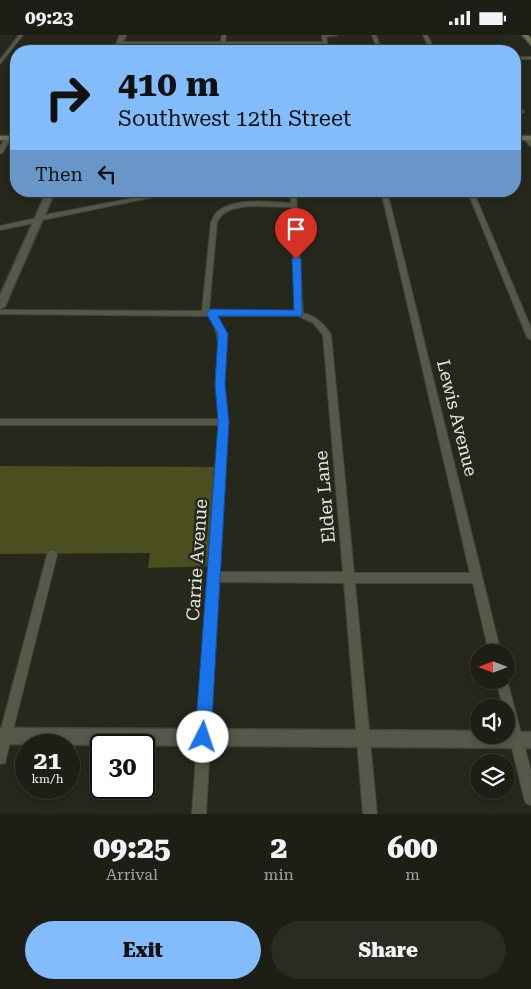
<!DOCTYPE html>
<style>
:root{--surface:#1d1e15;--page:#2a2b22;--text:#f1f3f6;--muted:#a0a2a0;--line:#3b3c34;--accent:#83bcfb}
body{margin:0;font-family:"Roboto Serif",serif;background:var(--page);color:var(--text);height:100vh;display:flex;flex-direction:column;font-size:19px;white-space:nowrap}
*{box-sizing:border-box;margin:0}
p{font-size:16px;color:var(--muted)}
.icon{flex:none;width:28px;height:28px;fill:none;stroke:currentColor;stroke-width:2;stroke-linecap:round;stroke-linejoin:round}
.map{position:relative;height:779px;overflow:hidden}
.panel{display:flex;flex-direction:column;background:var(--surface);flex:1}
.panel>*{flex:none}
.top-card{position:absolute;left:10px;top:10px;width:511px;height:152px;border-radius:20px;box-shadow:0 2px 8px #0003,0 0 0 1px var(--line);background:#83bcfb;color:#111;overflow:hidden}
.needle{width:32px;rotate:270deg}
.tools{position:absolute;left:470px;top:609px;display:grid;gap:10px}
.tools a{display:grid;place-items:center;width:45px;height:45px;border-radius:50%;background:var(--surface);box-shadow:0 2px 8px #0003,0 0 0 1px var(--line);font-size:25px}
.speed{position:absolute;left:15px;top:699px;display:flex;gap:10px;font-size:25px;font-weight:700;text-align:center}
.speed>*{display:grid;place-content:center;width:65px;height:65px;border-radius:50%;background:var(--surface);box-shadow:0 2px 8px #0003,0 0 0 1px var(--line);line-height:1}
.speed small{font-size:12px;font-weight:400}
.speed .limit{border:2px solid #111;border-radius:8px;background:#fff;color:#111}
.pin{position:absolute;display:grid;place-items:center;width:42px;height:42px;color:#fff;margin:-51px -21px;border-radius:50% 50% 50% 0;rotate:-45deg;box-shadow:0 0 5px #0007}
.pin .icon{rotate:45deg}
.me{position:absolute;width:55px;margin:-28px;rotate:4deg;stroke-linejoin:round;filter:drop-shadow(0 0 4px #0008)}
.turn{display:flex;align-items:center;gap:18px;height:105px;padding:0 25px;font-size:22px}
.turn .icon{width:65px;height:65px;stroke-width:2.5}
.turn b{display:block;font-size:35px;line-height:42px}
.then{display:flex;align-items:center;height:48px;padding:0 25px;background:#0003;gap:10px;font-size:19px}
.eta{display:flex;justify-content:space-evenly;align-items:center;height:85px;text-align:center}
.eta b{font-size:30px;font-weight:800;line-height:35px}
.cta{display:flex;gap:10px;margin-top:auto;padding:10px 25px}
.cta a{flex:1;height:58px;border-radius:30px;background:var(--accent);color:#111;font-size:20px;font-weight:800;line-height:58px;text-align:center}
.cta a+a{background:var(--page);color:var(--text)}
.status{display:flex;justify-content:space-between;align-items:center;height:35px;padding:0 25px;background:var(--surface);direction:ltr}
.status svg{height:14px;fill:currentColor}
.map>svg:first-child{display:block}
</style>
<div class="status"><b>09:23</b><svg viewBox="0 0 49 12"><path d="M0 12V9h3v3zM5 12V6h3v6zM10 12V3h3v9zM15 12V0h3v12zM26 1h20v11H26zM47 4h2v5h-2z"/></svg></div>
<div class="map">
<svg width="531" height="779" viewBox="0 0 531 779">
<rect width="100%" height="100%" fill="#27281c"/>
<path fill="#4b4e1e" d="M 0,431 L 221,432 L 215,531 L 148,533 L 150,518 L 0,519 Z"/>
<g fill="none" stroke-linecap="round" stroke-linejoin="round">
<defs>
<g id="minor">
<path d="M 19,0 L 23,0 L 0,29 L 0,25 Z"/>
<path d="M 222,0 L 226,0 L 225,7 L 323,7 L 322,0 L 338,0 L 326,2 L 329,16 L 325,16 L 324,9 L 225,9 L 224,16 L 220,16 L 221,9 L 120,9 L 118,8 L 120,7 L 221,7 Z"/>
<path d="M 372,0 L 376,0 L 382,16 L 378,16 Z"/>
<path d="M 423,0 L 427,0 L 435,16 L 431,16 Z"/>
<rect x="515" y="22" width="16" height="2"/>
<path d="M 515,65 L 524,77 L 515,81 L 515,78 L 519,76 L 515,70 Z"/>
<path d="M 527,101 L 531,105 L 531,111 L 529,110 L 524,103 Z"/>
<path d="M 6,102 L 11,103 L 3,117 L 0,119 L 0,112 Z"/>
<path d="M 170,156 L 183,156 L 42,185 L 39,187 L 0,195 L 0,191 L 37,183 L 40,181 Z"/>
<path d="M 290,156 L 473,156 L 474,158 L 531,293 L 531,305 L 527,302 L 469,160 L 388,160 L 501,618 L 489,618 L 473,548 L 355,548 L 377,779 L 363,779 L 344,548 L 219,547 L 206,779 L 192,779 L 219,390 L 0,390 L 0,384 L 220,384 C 219,372 216,360 216,349 C 216,323 224,305 209,281 L 0,279 L 0,275 L 202,276 L 211,187 C 213,184 214,180 217,177 C 234,162 270,167 291,168 ZM 296,160 L 382,160 L 470,538 L 354,538 L 331,300 C 324,288 316,281 303,278 ZM 249,171 L 291,172 L 295,277 L 209,276 L 217,187 C 224,174 235,173 249,171 ZM 216,281 L 299,281 L 313,288 L 323,300 L 343,537 L 220,537 L 228,387 L 224,348 L 226,304 L 224,296 Z"/>
<path d="M 52,515 L 56,517 L 57,520 L 6,723 L 5,728 L 0,729 L 0,698 L 47,520 L 48,517 Z"/>
<path d="M 506,641 L 531,736 L 531,770 L 526,768 L 524,763 L 506,688 L 506,672 L 503,672 L 496,645 L 506,645 Z"/>
</g>
<g id="tertiary">
<path d="M 120,0 L 126,0 L 118,16 L 114,16 Z"/>
<path d="M 47,156 L 55,156 L 5,271 L 0,274 L 0,261 Z"/>
<path d="M 0,693 L 479,696 L 479,700 L 506,700 L 506,697 L 531,697 L 531,713 L 0,709 Z"/>
</g>
<g id="secondary">
<path d="M 522,0 L 528,0 L 531,4 L 531,10 Z"/>
<rect x="0" y="101" width="16" height="4"/>
<rect x="515" y="101" width="16" height="4"/>
</g>
</defs>
<use href="#minor" stroke="#44453a" stroke-width="2"/>
<use href="#tertiary" stroke="#44453a" stroke-width="3"/>
<use href="#secondary" stroke="#44453a" stroke-width="3"/>
<use href="#minor" fill="#56584a" fill-rule="evenodd"/>
<use href="#tertiary" fill="#56584a" fill-rule="evenodd"/>
<use href="#secondary" fill="#6e7151" fill-rule="evenodd"/>
</g>
<path fill="#1a73e8" stroke="#114b97" d="M 296,222 L 301,224 L 302,281 L 218,281 L 228,299 L 225,349 L 229,387 L 211,702 L 209,708 L 203,711 L 197,708 L 195,702 L 218,387 L 215,349 L 218,299 L 206,278 L 211,274 L 294,275 L 292,224 Z"/>
<g text-anchor="middle" stroke-width="5" stroke-linejoin="round" paint-order="stroke">
<g font-size="18" fill="#e7e8e0" stroke="#27281c">
<text transform="translate(457 383) rotate(76)" y="6">Lewis Avenue</text>
<text transform="translate(325 462) rotate(-95)" y="6">Elder Lane</text>
<text transform="translate(197 525) rotate(-86)" y="6">Carrie Avenue</text>
</g>
</g>
</svg>
<div class="tools">
<a><svg class="needle" viewBox="-14 -14 28 28"><path d="M0-13l5 13h-10z" fill="#e53935"/><path d="M0 13l5-13h-10z" fill="#a0a2a0"/></svg></a>
<a><svg class="icon" aria-label="sound" viewBox="0 0 24 24"><path d="M4 9h4l5-4v14l-5-4H4zM17 9q2 3 0 6"/></svg></a>
<a><svg class="icon" aria-label="layers" viewBox="0 0 24 24"><path d="M12 4l9 5-9 5-9-5zM3 14l9 5 9-5"/></svg></a>
</div>
<div class="speed"><div>21<small>km/h</small></div><div class="limit">30</div></div>
<div class="pin" style="left:296px;top:224px;background:#d93025"><svg class="icon" aria-label="arrive" viewBox="0 0 24 24"><path d="M6 21V4h12l-3 4 3 4H6"/></svg></div>
<svg class="me" style="left:203px;top:702px" viewBox="-20 -20 40 40"><circle r="19" fill="#fff"/><path d="M0-13L10 11 0 6-10 11z" fill="#1a73e8"/></svg>
<div class="top-card">
<div class="turn"><svg class="icon" aria-label="right" viewBox="0 0 24 24"><path d="M7 20v-9h11M14 6l5 5-5 5"/></svg><div><b>410 m</b>Southwest 12th Street</div></div>
<div class="then">Then<svg class="icon" aria-label="left" viewBox="0 0 24 24"><path d="M17 20v-9H6M10 6l-5 5 5 5"/></svg></div>
</div>
</div>
<section class="panel">
<div class="eta">
<div><b>09:25</b><p>Arrival</p></div>
<div><b>2</b><p>min</p></div>
<div><b>600</b><p>m</p></div>
</div>
<div class="cta"><a>Exit</a><a>Share</a></div>
</section>
